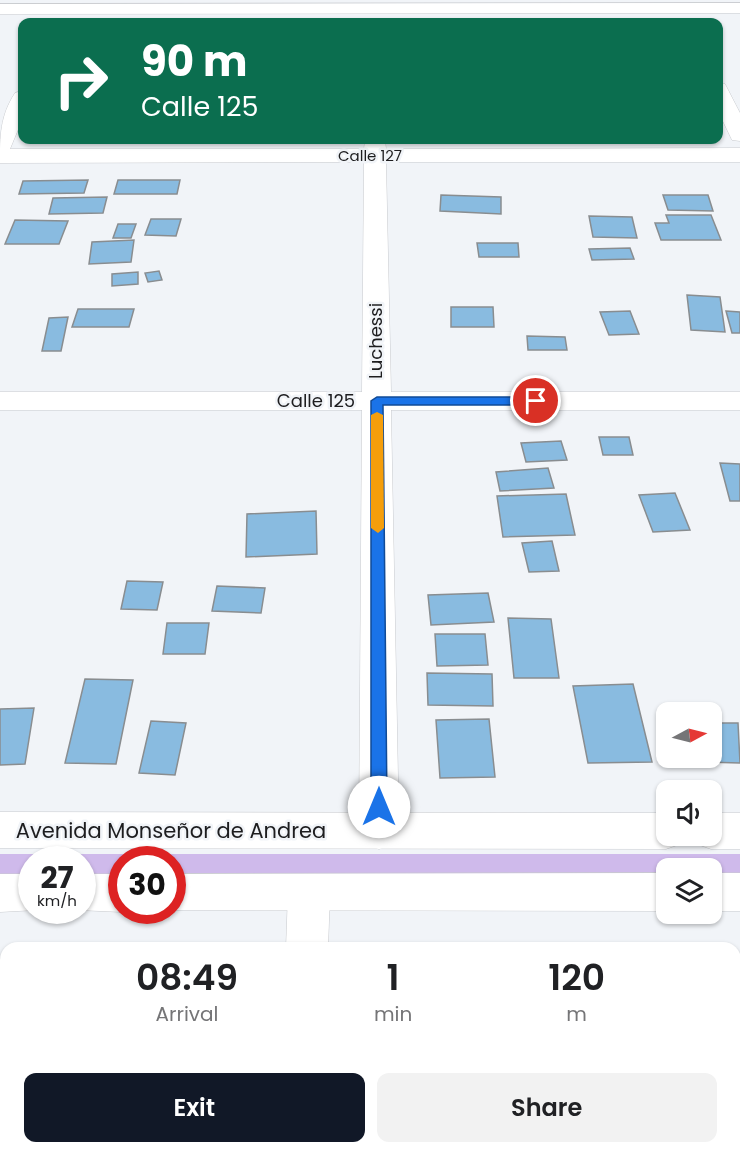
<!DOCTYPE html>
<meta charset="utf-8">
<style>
:root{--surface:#fff;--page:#f2f2f2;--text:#202124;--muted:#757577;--accent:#111827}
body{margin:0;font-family:Poppins,sans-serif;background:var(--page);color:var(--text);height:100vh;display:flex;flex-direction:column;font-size:22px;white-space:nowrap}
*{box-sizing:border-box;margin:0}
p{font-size:20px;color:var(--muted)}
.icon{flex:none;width:33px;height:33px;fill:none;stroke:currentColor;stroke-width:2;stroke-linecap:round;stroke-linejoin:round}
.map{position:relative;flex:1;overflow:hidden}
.side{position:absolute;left:0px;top:942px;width:741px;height:212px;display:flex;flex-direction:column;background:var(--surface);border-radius:18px 18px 0 0;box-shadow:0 2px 4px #0004}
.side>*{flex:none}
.banner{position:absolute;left:18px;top:18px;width:705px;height:126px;border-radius:12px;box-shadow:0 2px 4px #0004;background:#0b6e4f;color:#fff;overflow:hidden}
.needle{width:39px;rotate:83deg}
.fabs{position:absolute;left:656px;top:702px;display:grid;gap:12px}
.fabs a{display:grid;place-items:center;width:66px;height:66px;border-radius:12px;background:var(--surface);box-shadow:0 2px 4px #0004;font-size:30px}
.speed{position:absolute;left:18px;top:846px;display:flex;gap:12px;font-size:30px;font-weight:700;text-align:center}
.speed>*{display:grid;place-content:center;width:78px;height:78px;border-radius:50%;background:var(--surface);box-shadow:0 2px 4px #0004;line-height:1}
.speed small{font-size:15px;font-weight:400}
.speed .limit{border:9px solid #d22;background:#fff;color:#111}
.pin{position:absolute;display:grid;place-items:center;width:51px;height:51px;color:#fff;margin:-26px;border:3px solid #fff;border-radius:50%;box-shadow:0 2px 6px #0007}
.me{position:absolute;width:66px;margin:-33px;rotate:0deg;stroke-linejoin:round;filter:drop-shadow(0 0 4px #0008)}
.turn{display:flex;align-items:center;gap:21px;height:126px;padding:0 24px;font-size:27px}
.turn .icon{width:78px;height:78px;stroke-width:2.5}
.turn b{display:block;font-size:42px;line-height:51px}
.eta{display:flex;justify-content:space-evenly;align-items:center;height:102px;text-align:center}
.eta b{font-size:36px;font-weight:600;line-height:42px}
.primary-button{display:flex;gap:12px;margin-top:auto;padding:12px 24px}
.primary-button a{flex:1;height:69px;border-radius:12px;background:var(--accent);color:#fff;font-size:24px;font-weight:600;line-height:69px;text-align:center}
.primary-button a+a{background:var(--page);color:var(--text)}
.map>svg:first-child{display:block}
</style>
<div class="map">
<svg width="740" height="1153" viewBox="0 0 740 1153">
<rect width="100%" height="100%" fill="#f1f4f8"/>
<path fill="#cfbaeb" d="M 0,854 L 740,854 L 740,876 L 711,876 L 711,868 L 666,868 L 666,876 L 173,876 L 172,860 L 122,860 L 121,876 L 83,876 L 82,860 L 32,860 L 31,876 L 0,876 Z"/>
<g fill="#89bbe0" stroke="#898d90" stroke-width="1.5">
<path d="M 465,20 L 465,22 L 405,21 Z"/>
<path d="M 88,180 L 84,193 L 19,194 L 23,181 Z"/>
<path d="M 118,180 L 180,180 L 177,194 L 114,194 Z"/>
<path d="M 441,195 L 501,197 L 501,214 L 440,211 Z"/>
<path d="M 663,195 L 708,195 L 713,211 L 668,210 Z"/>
<path d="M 107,197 L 103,213 L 49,214 L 53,198 Z"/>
<path d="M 666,215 L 711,215 L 721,240 L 661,240 L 655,223 L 669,223 Z"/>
<path d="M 589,216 L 632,217 L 637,238 L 593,237 Z"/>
<path d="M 151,219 L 181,219 L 176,236 L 145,235 Z"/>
<path d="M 15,220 L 68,221 L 59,244 L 5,244 Z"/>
<path d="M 118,224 L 136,224 L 131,238 L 113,238 Z"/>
<path d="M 134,240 L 131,262 L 89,264 L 92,242 Z"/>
<path d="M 477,243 L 518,243 L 519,257 L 479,257 Z"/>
<path d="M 630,248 L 634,259 L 592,260 L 589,249 Z"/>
<path d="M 159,271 L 162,280 L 148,282 L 145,273 Z"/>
<path d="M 138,272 L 138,284 L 112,286 L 112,274 Z"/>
<path d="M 687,295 L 720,297 L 725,332 L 691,330 Z"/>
<path d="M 451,307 L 493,307 L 494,327 L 451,327 Z"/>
<path d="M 78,309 L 134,309 L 129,327 L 72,327 Z"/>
<path d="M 630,311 L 639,334 L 609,335 L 600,312 Z"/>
<path d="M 726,311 L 740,312 L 740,333 L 732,333 Z"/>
<path d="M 68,317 L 61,351 L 42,351 L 49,318 Z"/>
<path d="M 527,336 L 565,337 L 567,350 L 528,350 Z"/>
<path d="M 599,437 L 629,437 L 633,455 L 603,455 Z"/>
<path d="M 561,441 L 567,460 L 526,462 L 521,443 Z"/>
<path d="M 720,463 L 740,464 L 740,501 L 730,501 Z"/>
<path d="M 548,468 L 554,488 L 500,491 L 496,472 Z"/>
<path d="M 675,493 L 690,530 L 653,532 L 639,495 Z"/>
<path d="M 566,494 L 575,535 L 503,537 L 497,496 Z"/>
<path d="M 316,511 L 317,554 L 246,557 L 247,514 Z"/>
<path d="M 552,541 L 559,571 L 529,572 L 522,543 Z"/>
<path d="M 127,581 L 163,582 L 157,610 L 121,609 Z"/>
<path d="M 217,586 L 265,588 L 261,613 L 212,611 Z"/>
<path d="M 488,593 L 494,622 L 431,625 L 428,595 Z"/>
<path d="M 508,618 L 551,619 L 559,678 L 514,678 Z"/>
<path d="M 167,623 L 209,623 L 205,654 L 163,654 Z"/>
<path d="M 435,634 L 485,634 L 488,665 L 437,666 Z"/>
<path d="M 427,673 L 492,674 L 493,706 L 428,705 Z"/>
<path d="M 85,679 L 133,680 L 116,764 L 65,763 Z"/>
<path d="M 633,684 L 652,762 L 588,763 L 573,686 Z"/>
<path d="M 34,708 L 25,764 L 0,765 L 0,709 Z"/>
<path d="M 489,719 L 495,777 L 440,778 L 436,720 Z"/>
<path d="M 151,721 L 186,723 L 175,775 L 139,773 Z"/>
<path d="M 711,723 L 738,723 L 740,763 L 705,762 L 704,758 L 711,758 Z"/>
<path d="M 735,960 L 740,961 L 740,1079 L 735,1078 Z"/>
<path d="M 0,976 L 6,977 L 6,998 L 0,1019 Z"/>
<path d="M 424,1148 L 524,1148 L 525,1153 L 424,1153 Z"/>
<path d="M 580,1148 L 667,1148 L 669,1153 L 580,1153 Z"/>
</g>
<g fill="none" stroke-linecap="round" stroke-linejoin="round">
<defs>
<g id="street">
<path d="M 740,3 L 740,13 L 0,14 L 0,4 Z"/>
<path d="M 718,82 L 725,84 L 740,113 L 740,141 L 732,140 L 718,111 Z"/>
<path d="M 22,91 L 22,120 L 10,149 L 364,149 L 365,140 L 385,140 L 386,149 L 740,148 L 740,162 L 386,162 L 391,392 L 740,392 L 740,410 L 391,410 L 399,831 L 393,844 L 379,849 L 365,844 L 359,831 L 362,410 L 0,410 L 0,392 L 362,392 L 364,162 L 0,163 C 0,136 0,116 15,93 Z"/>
<path d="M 309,874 L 324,879 L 330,893 L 328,948 L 286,948 L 288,893 L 294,879 Z"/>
<rect x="275" y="1148" width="48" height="5"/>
</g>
<g id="secondary">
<path d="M 0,812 L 666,813 L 666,836 L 684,836 L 680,844 L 666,849 L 0,848 Z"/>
<path d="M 711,813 L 740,813 L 740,849 L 711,849 L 697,844 L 693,836 L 711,836 Z"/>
<path d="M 666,873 L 666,911 L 167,910 L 172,910 L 172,874 Z"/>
<rect x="711" y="873" width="29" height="38"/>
<path d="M 0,874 L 32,874 L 32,910 L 37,910 L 0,912 Z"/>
<path d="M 82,874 L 122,874 L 122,910 L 127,910 L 122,912 L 77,910 L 82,910 Z"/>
</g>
</defs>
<use href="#street" stroke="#c8cace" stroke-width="1"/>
<use href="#secondary" stroke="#c8cace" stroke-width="1"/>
<use href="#street" fill="#fff" fill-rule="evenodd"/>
<use href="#secondary" fill="#fff" fill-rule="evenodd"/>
</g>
<path fill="#1a73e8" stroke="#114b97" stroke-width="1.5" d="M 377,397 L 536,397 L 542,401 L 536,405 L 383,405 L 387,807 L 385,812 L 379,814 L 373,812 L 371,807 L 371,401 Z"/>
<path fill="#f59e0b" d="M 377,412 L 383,415 L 384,528 L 378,533 L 371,528 L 371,415 Z"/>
<g text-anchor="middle" stroke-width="5" stroke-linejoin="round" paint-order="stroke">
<g font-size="15" fill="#1d1d1f" stroke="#f1f4f8">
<text x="370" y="161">Calle 127</text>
</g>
<g font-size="18" fill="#1d1d1f" stroke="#f1f4f8">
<text transform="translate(376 341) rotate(-90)" y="6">Luchessi</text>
<text x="316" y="407">Calle 125</text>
</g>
<g font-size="21" fill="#1d1d1f" stroke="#f1f4f8">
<text x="171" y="838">Avenida Monseñor de Andrea</text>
</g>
</g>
</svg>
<div class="fabs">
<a><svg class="needle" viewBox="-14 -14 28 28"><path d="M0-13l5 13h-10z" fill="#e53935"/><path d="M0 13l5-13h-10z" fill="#757577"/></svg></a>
<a><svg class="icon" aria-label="sound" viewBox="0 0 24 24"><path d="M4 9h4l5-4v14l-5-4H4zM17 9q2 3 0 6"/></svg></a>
<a><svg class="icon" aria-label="layers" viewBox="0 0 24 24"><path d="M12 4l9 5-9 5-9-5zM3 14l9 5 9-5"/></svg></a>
</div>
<div class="speed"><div>27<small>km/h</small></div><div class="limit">30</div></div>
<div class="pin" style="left:536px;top:401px;background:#d93025"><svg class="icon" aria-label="arrive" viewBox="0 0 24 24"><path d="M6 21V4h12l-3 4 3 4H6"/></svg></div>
<svg class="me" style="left:379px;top:807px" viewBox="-20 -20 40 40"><circle r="19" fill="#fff"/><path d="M0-13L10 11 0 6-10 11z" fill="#1a73e8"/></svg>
<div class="banner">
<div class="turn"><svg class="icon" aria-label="right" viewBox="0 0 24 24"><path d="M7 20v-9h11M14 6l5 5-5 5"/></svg><div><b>90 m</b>Calle 125</div></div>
</div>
<section class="side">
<div class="eta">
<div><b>08:49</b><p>Arrival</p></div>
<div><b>1</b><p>min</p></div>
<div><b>120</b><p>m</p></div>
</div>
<div class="primary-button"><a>Exit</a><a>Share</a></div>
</section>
</div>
